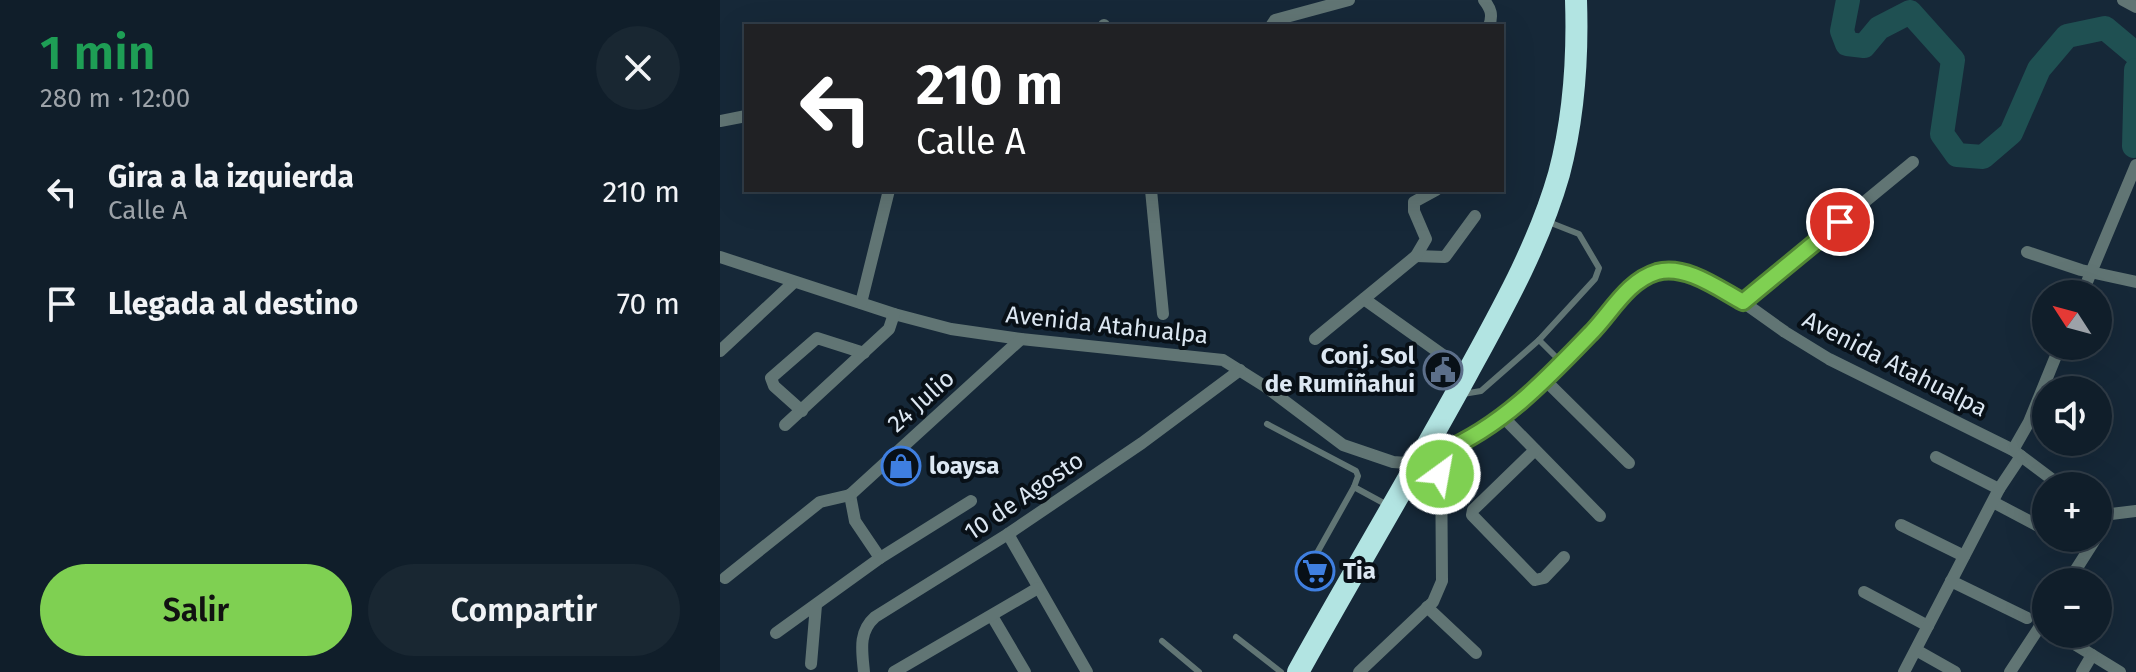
<!DOCTYPE html>
<html lang="es">
<meta charset="utf-8">
<style>
:root{--surface:#101e2a;--page:#192732;--text:#f1f3f6;--muted:#9ca2a8;--line:#303c47;--accent:#7fd052}
body{margin:0;font-family:"Fira Sans",sans-serif;background:var(--page);color:var(--text);height:100vh;display:flex;flex-direction:column;font-size:30px;white-space:nowrap}
*{box-sizing:border-box;margin:0}
p{font-size:26px;color:var(--muted)}
.icon{flex:none;width:44px;height:44px;fill:none;stroke:currentColor;stroke-width:2;stroke-linecap:round;stroke-linejoin:round}
.map{position:relative;flex:1;overflow:hidden}
.details{display:flex;flex-direction:column;background:var(--surface);width:720px}
.details>*{flex:none}
.guide{position:absolute;left:24px;top:24px;width:760px;height:168px;border-radius:0px;box-shadow:0 8px 32px #0002,0 0 0 2px var(--line);background:#202124;color:#fff;overflow:hidden}
.needle{width:52px;rotate:306deg}
.controls{position:absolute;left:1312px;top:280px;display:grid;gap:16px}
.controls a{display:grid;place-items:center;width:80px;height:80px;border-radius:50%;background:var(--surface);box-shadow:0 8px 32px #0002,0 0 0 2px var(--line);font-size:40px}
.pin{position:absolute;display:grid;place-items:center;width:68px;height:68px;color:#fff;margin:-34px;border:4px solid #fff;border-radius:50%;box-shadow:0 2px 8px #0007}
.me{position:absolute;width:88px;margin:-44px;rotate:32deg;stroke-linejoin:round;filter:drop-shadow(0 0 6px #0008)}
.turn{display:flex;align-items:center;gap:28px;height:168px;padding:0 40px;font-size:36px}
.turn .icon{width:104px;height:104px;stroke-width:2.5}
.turn b{display:block;font-size:56px;line-height:68px}
.round{display:grid;place-items:center;flex:none;width:84px;height:84px;border-radius:42px;background:var(--page)}
.summary{display:flex;align-items:center;justify-content:space-between;height:136px;padding:0 40px}
h1{font-size:48px;font-weight:600;line-height:60px;color:#1e9e55}
.primary-button{display:flex;gap:16px;margin-top:auto;padding:16px 40px}
.primary-button a{flex:1;height:92px;border-radius:48px;background:var(--accent);color:#111;font-size:32px;font-weight:600;line-height:92px;text-align:center}
.primary-button a+a{background:var(--page);color:var(--text)}
ul{padding:0;list-style:none}
li{display:flex;align-items:center;gap:24px;height:112px;padding:0 40px}
li div{flex:1}
li b{display:block;font-size:30px}
li em{font-style:normal}
main{display:flex;flex:1;min-height:0}
.map>svg:first-child{display:block}
</style>
<main>
<section class="details">
<div class="summary"><div><h1>1 min</h1><p>280 m · 12:00</p></div><a class="round"><svg class="icon" aria-label="close" viewBox="0 0 24 24"><path d="M6 6l12 12M18 6L6 18"/></svg></a></div>
<ul>
<li><svg class="icon" aria-label="left" viewBox="0 0 24 24"><path d="M17 20v-9H6M10 6l-5 5 5 5"/></svg><div><b>Gira a la izquierda</b><p>Calle A</p></div><em>210 m</em></li>
<li><svg class="icon" aria-label="arrive" viewBox="0 0 24 24"><path d="M6 21V4h12l-3 4 3 4H6"/></svg><div><b>Llegada al destino</b></div><em>70 m</em></li>
</ul>
<div class="primary-button"><a>Salir</a><a>Compartir</a></div>
</section>
<div class="map">
<svg width="1416" height="672" viewBox="0 0 1416 672">
<rect width="100%" height="100%" fill="#162838"/>
<g fill="none" stroke-linecap="round" stroke-linejoin="round">
<g stroke="#1f5052" stroke-width="24">
<path d="M 1128,0 L 1122,31 L 1127,44 L 1144,46 L 1159,28 L 1190,12 L 1233,60 L 1222,134 L 1237,155 L 1263,157 L 1291,133 L 1319,69 L 1347,36 L 1385,28 L 1416,54"/>
<path d="M 1414,146 L 1416,70"/>
</g>
<g stroke="#617574" stroke-width="6">
<path d="M 819,340 L 842,363"/>
<path d="M 743,394 L 761,391 L 819,340 L 875,279 L 879,268 L 859,234 L 826,221"/>
<path d="M 547,424 L 636,471 L 638,476 L 634,487 L 597,553"/>
<path d="M 634,487 L 669,506"/>
<path d="M 516,637 L 561,672"/>
<path d="M 442,641 L 479,672"/>
</g>
<g stroke="#617574" stroke-width="12">
<path d="M 764,0 C 771,9 773,15 769,26"/>
<path d="M 1403,0 L 1416,7"/>
<path d="M 384,25 L 384,26"/>
<path d="M 551,26 L 555,20 L 629,0"/>
<path d="M 0,121 L 26,116"/>
<path d="M 431,190 L 443,314"/>
<path d="M 1307,252 L 1361,270 L 1416,282"/>
<path d="M 696,256 L 725,257 L 755,216"/>
<path d="M 0,257 L 174,314 L 231,329 L 301,339 L 503,360 L 546,387 L 623,445 L 673,462 L 687,463 L 714,456 L 751,440 L 802,402 L 856,349 L 916,284 L 937,272 L 966,273 L 1023,302 L 1065,332 L 1109,359 L 1293,450 L 1341,486"/>
<path d="M 1362,294 L 1416,165"/>
<path d="M 644,299 L 748,373"/>
<path d="M 1023,302 L 1193,162"/>
<path d="M 141,303 L 169,190"/>
<path d="M 595,339 L 696,256 L 706,239 L 694,211 L 694,202 L 716,190"/>
<path d="M 0,351 L 73,283"/>
<path d="M 825,380 L 909,463"/>
<path d="M 82,411 L 54,386 L 51,378 L 97,338 L 144,353"/>
<path d="M 783,417 L 880,516"/>
<path d="M 65,425 L 169,329 L 174,314"/>
<path d="M 815,450 L 753,510 L 752,515 L 815,580 L 824,578 L 844,557"/>
<path d="M 1293,450 L 1309,422 L 1340,346"/>
<path d="M 1216,457 L 1279,489"/>
<path d="M 130,495 L 301,339"/>
<path d="M 130,495 L 135,521 L 160,558"/>
<path d="M 1273,502 L 1326,530"/>
<path d="M 1378,507 L 1391,514 L 1416,511"/>
<path d="M 1181,525 L 1244,556"/>
<path d="M 288,534 L 367,672"/>
<path d="M 1342,538 L 1354,544"/>
<path d="M 5,578 L 100,502 L 130,495"/>
<path d="M 1231,581 L 1307,618"/>
<path d="M 1348,582 L 1376,538"/>
<path d="M 1144,592 L 1208,626"/>
<path d="M 707,607 L 756,653"/>
<path d="M 272,616 L 305,672"/>
<path d="M 56,633 L 160,558 L 251,501"/>
<path d="M 1338,634 L 1400,672"/>
<path d="M 1196,650 L 1235,672"/>
<path d="M 91,664 L 96,605"/>
<path d="M 144,672 C 142,651 138,632 155,617 L 288,534 L 422,443 L 520,370"/>
<path d="M 174,672 L 318,588"/>
<path d="M 639,672 L 713,602 L 722,581 L 721,452"/>
<path d="M 1184,672 L 1279,489 L 1301,456"/>
<path d="M 1290,672 L 1326,617"/>
<path d="M 1362,672 L 1372,655"/>
</g>
<path stroke="#b2e4e2" stroke-width="22" d="M 578,672 C 634,571 693,473 748,372 C 783,308 819,244 839,174 C 854,117 858,59 856,0"/>
</g>
<g fill="none" stroke-linecap="round" stroke-linejoin="round">
<defs>
<path id="route" d="M 720,474 L 721,452 C 781,427 825,381 870,334 C 891,313 907,281 937,272 C 966,264 999,289 1023,302 L 1120,222"/>
</defs>
<use href="#route" stroke="#538735" stroke-width="20"/>
<use href="#route" stroke="#7fd052" stroke-width="14"/>
</g>
<defs>
<symbol id="civic-ring" viewBox="-11 -11 22 22"><circle r="9.5" fill="#081017" stroke="#5c6f8a" stroke-width="1.5"/><path d="M-.6-6.5H3V-4.5H.6V-3L4-1V1h2V6H-6V1h2V-1L-.6-3ZM-1.2 2.5V6h2.4V2.5Z" fill="#5c6f8a"/></symbol>
<symbol id="shop-ring" viewBox="-11 -11 22 22"><circle r="9.5" fill="#081017" stroke="#3f7fe0" stroke-width="1.5"/><path d="M-5-2.5h2.3a2.7 3.5 0 0 1 5.4 0H5L5.5 6h-11ZM-1.5-2.5h3a1.5 2.3 0 0 0-3 0Z" fill="#3f7fe0"/></symbol>
<symbol id="supermarket-ring" viewBox="-11 -11 22 22"><circle r="9.5" fill="#081017" stroke="#3f7fe0" stroke-width="1.5"/><path d="M-6-5.5h2.5l.6 2H6L4.5 2H-2.5L-4.4-4H-6ZM-1.5 3.2a1.3 1.3 0 1 0 .1 0ZM3 3.2a1.3 1.3 0 1 0 .1 0Z" fill="#3f7fe0"/></symbol>
</defs>
<g fill-rule="evenodd">
<use href="#civic-ring" x="701" y="348" width="44" height="44"/>
<use href="#shop-ring" x="159" y="444" width="44" height="44"/>
<use href="#supermarket-ring" x="573" y="549" width="44" height="44"/>
</g>
<g text-anchor="middle" stroke-width="8" stroke-linejoin="round" paint-order="stroke">
<g font-size="24" fill="#dce7f2" stroke="#081017">
<text transform="translate(387 325) rotate(6)" y="8">Avenida Atahualpa</text>
<text transform="translate(1175 364) rotate(27)" y="8">Avenida Atahualpa</text>
<text transform="translate(201 401) rotate(-42)" y="8">24 Julio</text>
<text transform="translate(304 496) rotate(-34)" y="8">10 de Agosto</text>
</g>
<g font-size="24" font-weight="bold" fill="#dce7f2" stroke="#081017" text-anchor="start">
<text x="695" y="364" text-anchor="end">Conj. Sol<tspan x="695" dy="28">de Rumiñahui</tspan></text>
<text x="209" y="474">loaysa</text>
<text x="623" y="579">Tia</text>
</g>
</g>
</svg>
<div class="controls">
<a><svg class="needle" viewBox="-14 -14 28 28"><path d="M0-13l5 13h-10z" fill="#e53935"/><path d="M0 13l5-13h-10z" fill="#9ca2a8"/></svg></a>
<a><svg class="icon" aria-label="sound" viewBox="0 0 24 24"><path d="M4 9h4l5-4v14l-5-4H4zM17 9q2 3 0 6"/></svg></a>
<a>+</a>
<a>−</a>
</div>
<div class="pin" style="left:1120px;top:222px;background:#d93025"><svg class="icon" aria-label="arrive" viewBox="0 0 24 24"><path d="M6 21V4h12l-3 4 3 4H6"/></svg></div>
<svg class="me" style="left:720px;top:474px" viewBox="-20 -20 40 40"><circle r="17" fill="#7fd052" stroke="#fff" stroke-width="3"/><path d="M0-11L8 9 0 5-8 9z" fill="#fff"/></svg>
<div class="guide">
<div class="turn"><svg class="icon" aria-label="left" viewBox="0 0 24 24"><path d="M17 20v-9H6M10 6l-5 5 5 5"/></svg><div><b>210 m</b>Calle A</div></div>
</div>
</div>
</main>
